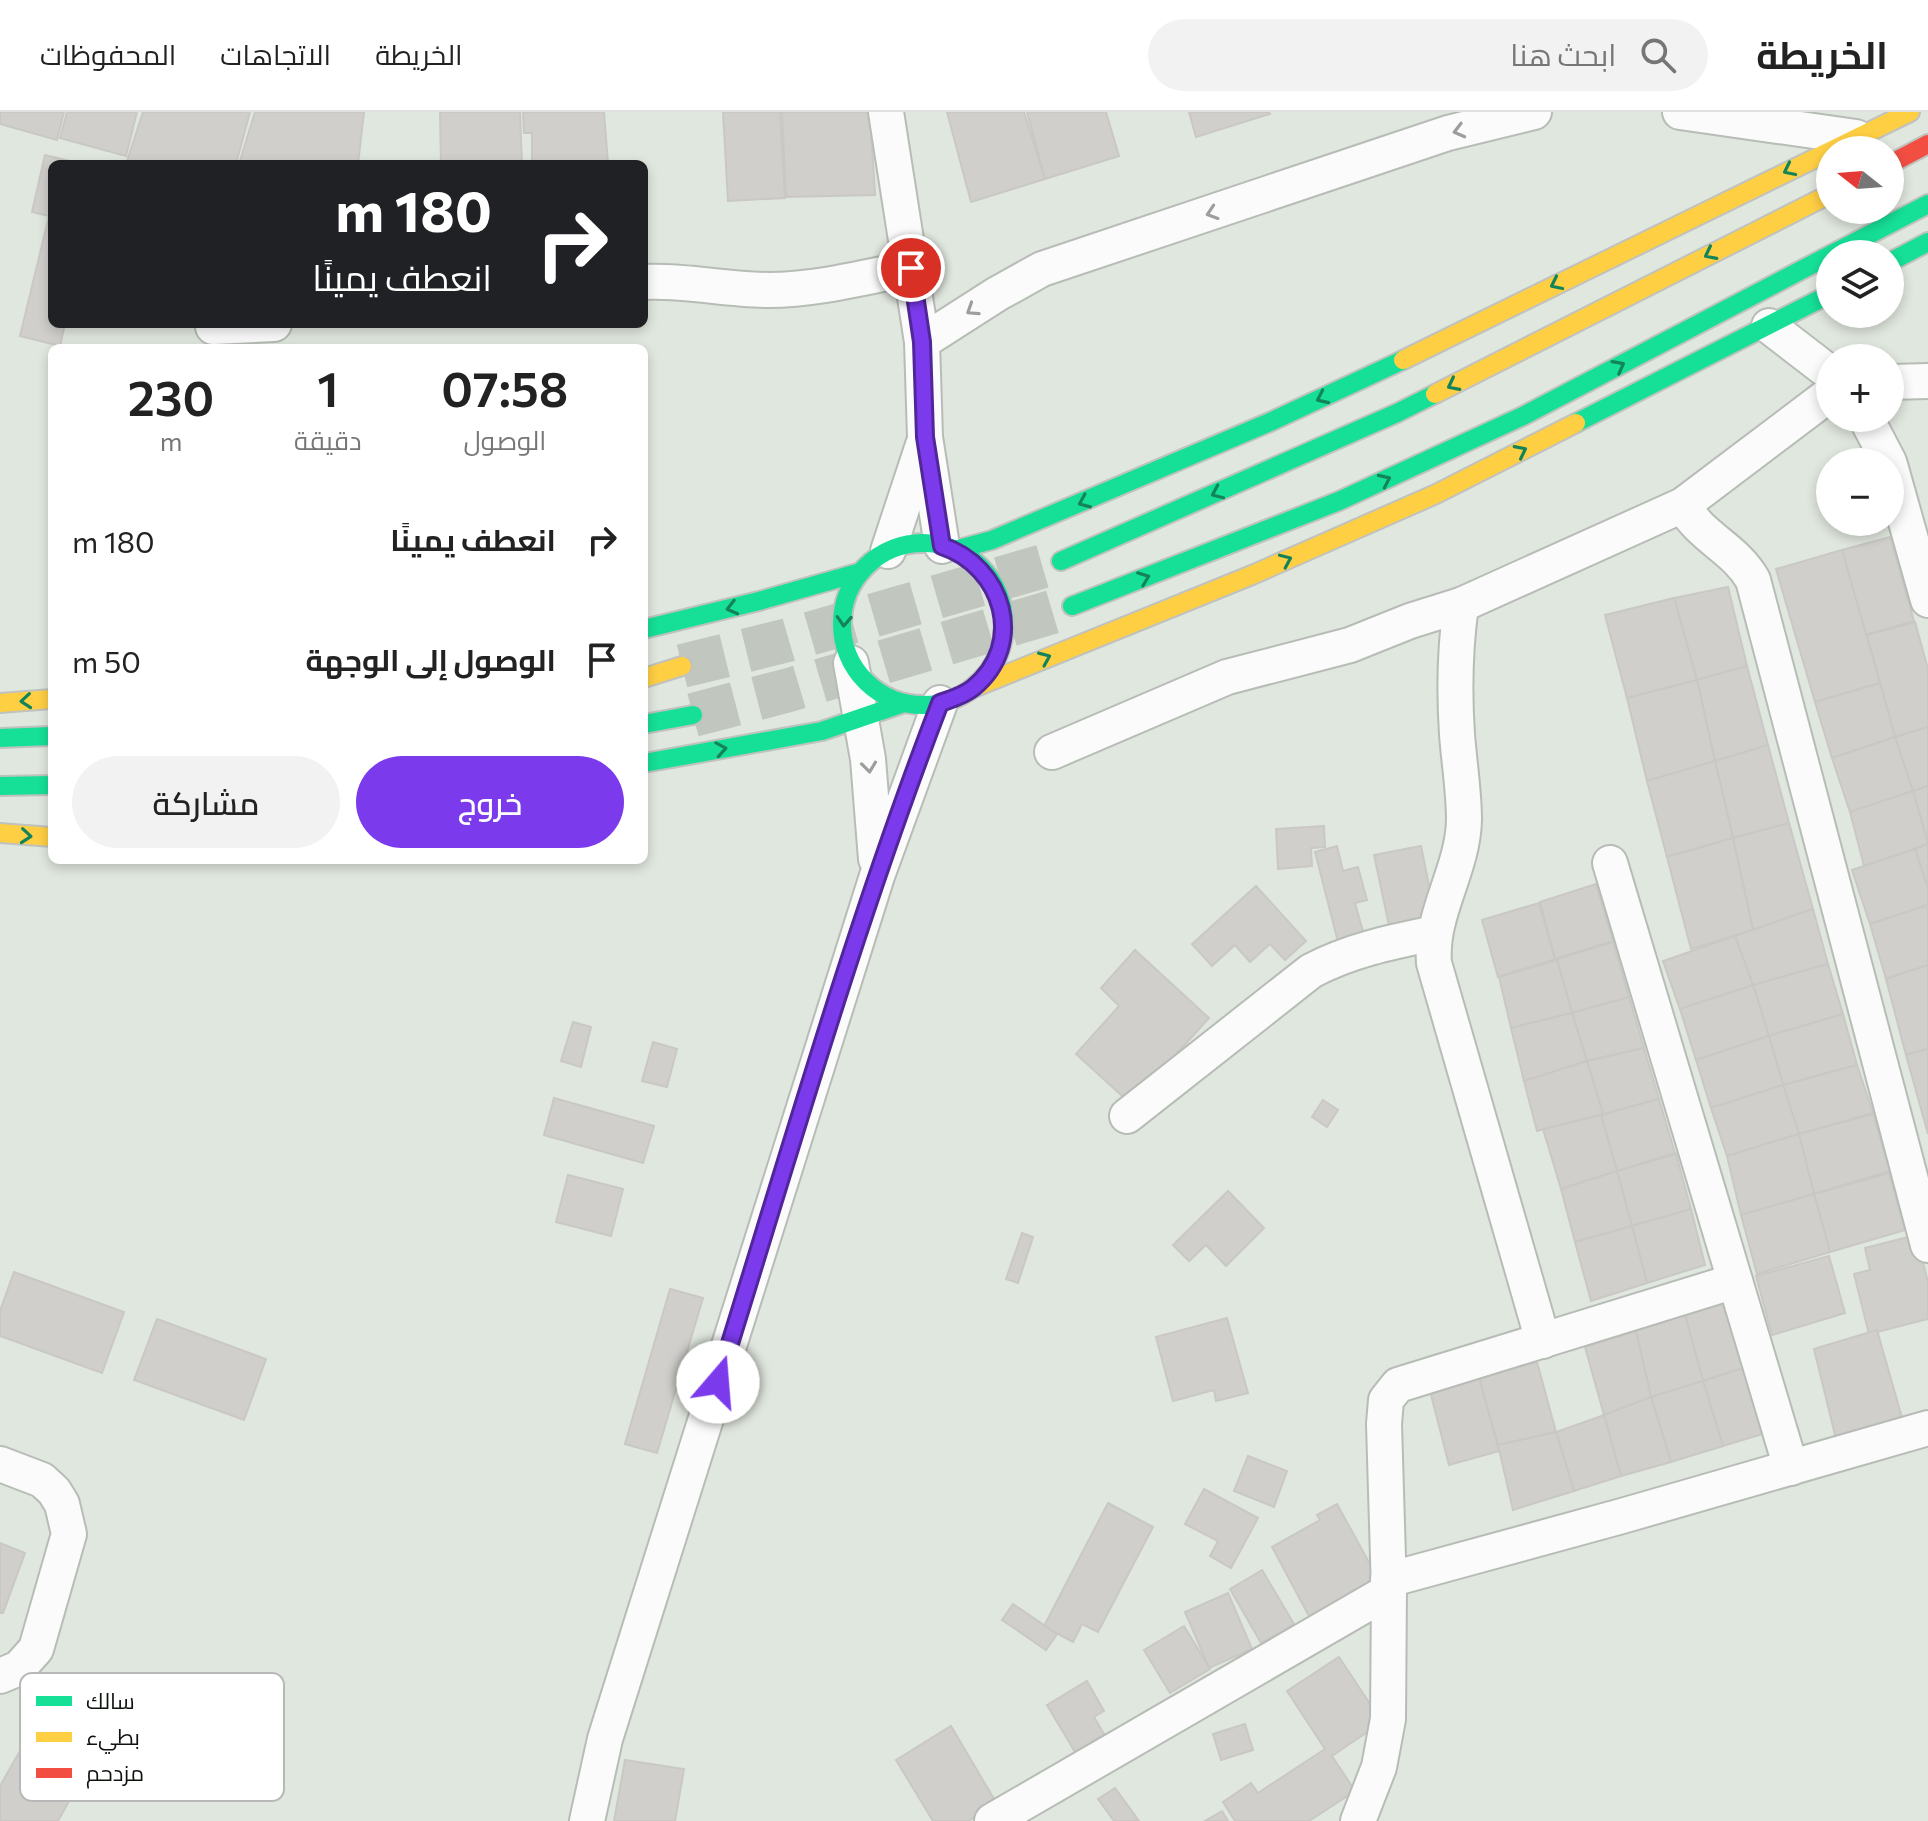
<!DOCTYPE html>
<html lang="ar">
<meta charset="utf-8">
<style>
:root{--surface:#fff;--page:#f2f2f2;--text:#222;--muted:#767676;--line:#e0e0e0;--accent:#7c3aed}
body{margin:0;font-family:Commissioner,Cairo,sans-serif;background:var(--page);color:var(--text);direction:rtl;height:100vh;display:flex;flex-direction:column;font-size:30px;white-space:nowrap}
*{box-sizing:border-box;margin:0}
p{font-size:26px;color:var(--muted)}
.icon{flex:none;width:44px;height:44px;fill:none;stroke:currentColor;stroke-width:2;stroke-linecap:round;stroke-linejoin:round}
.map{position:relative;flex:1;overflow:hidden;direction:ltr}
.details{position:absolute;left:48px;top:232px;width:600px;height:520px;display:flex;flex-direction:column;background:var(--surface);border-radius:12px;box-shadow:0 4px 12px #0003;direction:rtl}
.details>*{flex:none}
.guide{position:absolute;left:48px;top:48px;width:600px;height:168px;border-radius:12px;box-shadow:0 4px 12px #0003;direction:rtl;background:#202124;color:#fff;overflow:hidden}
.needle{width:52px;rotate:287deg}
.tools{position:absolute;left:1816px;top:24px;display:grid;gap:16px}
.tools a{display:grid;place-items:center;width:88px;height:88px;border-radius:50%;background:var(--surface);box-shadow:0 4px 12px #0003;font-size:40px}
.pin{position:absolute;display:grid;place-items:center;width:68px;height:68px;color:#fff;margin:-34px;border:4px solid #fff;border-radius:50%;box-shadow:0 2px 8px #0007}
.me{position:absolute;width:88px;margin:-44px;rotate:18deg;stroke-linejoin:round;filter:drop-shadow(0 0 6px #0008)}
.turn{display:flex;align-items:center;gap:28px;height:168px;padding:0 24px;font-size:36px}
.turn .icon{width:104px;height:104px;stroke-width:2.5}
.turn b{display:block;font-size:56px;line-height:68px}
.eta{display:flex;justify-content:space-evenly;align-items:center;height:136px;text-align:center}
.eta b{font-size:48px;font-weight:600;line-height:56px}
.cta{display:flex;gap:16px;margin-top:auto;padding:16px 24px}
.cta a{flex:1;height:92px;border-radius:48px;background:var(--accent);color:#fff;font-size:32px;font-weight:600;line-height:92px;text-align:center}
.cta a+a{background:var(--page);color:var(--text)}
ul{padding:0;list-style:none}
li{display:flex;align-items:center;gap:24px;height:120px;padding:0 24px}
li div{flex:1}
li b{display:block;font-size:30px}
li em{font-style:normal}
header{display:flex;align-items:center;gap:48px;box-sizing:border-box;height:112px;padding:0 40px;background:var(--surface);border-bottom:2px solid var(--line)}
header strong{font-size:38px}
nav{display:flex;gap:44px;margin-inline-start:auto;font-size:28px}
.search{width:560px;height:72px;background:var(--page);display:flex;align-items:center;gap:20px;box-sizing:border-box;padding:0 28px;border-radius:44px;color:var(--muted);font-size:30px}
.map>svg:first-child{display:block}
</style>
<header>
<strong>الخريطة</strong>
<div class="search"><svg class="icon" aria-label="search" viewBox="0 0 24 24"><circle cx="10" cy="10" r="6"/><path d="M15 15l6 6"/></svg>ابحث هنا</div>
<nav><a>الخريطة</a><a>الاتجاهات</a><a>المحفوظات</a></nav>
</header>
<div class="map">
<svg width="1928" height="1709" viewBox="0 0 1928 1709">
<rect width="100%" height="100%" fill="#e0e7de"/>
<g fill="#d0cfcc" stroke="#c9c8c5" stroke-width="2">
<path d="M 0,0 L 64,0 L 57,28 L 0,12 Z"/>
<path d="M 67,0 L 137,0 L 126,44 L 60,26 Z"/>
<path d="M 143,0 L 250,0 L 236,52 L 126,52 Z"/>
<path d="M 255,0 L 364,0 L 358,52 L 239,52 Z"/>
<path d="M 440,0 L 520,0 L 522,52 L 441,52 Z"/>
<path d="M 523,0 L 604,0 L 608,52 L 532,51 L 532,21 L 524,21 Z"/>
<path d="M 723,0 L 780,0 L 785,86 L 728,89 Z"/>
<path d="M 782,0 L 870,0 L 875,83 L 786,85 Z"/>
<path d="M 947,0 L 1024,0 L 1045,67 L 971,90 Z"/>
<path d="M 1027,0 L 1106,0 L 1119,44 L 1045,67 Z"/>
<path d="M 1189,0 L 1269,0 L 1270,2 L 1196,25 Z"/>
<path d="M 45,43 L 82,52 L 52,52 L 52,212 L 65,212 L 60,234 L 20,224 L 49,104 L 32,100 Z"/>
<path d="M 1890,425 L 1914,509 L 1865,523 L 1842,438 Z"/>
<path d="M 1842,438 L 1880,571 L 1815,590 L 1776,457 Z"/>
<path d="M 1728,475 L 1747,554 L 1697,568 L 1674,486 Z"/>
<path d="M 1674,486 L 1697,568 L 1627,586 L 1605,503 Z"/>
<path d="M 1915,510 L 1928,557 L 1928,615 L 1895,625 L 1867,523 Z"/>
<path d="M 1747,554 L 1768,633 L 1715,649 L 1697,568 Z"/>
<path d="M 1697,568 L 1715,649 L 1647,669 L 1627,586 Z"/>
<path d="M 1880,571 L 1895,625 L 1832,646 L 1815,590 Z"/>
<path d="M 1928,615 L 1928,674 L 1913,679 L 1895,625 Z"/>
<path d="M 1895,625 L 1913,679 L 1850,700 L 1832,646 Z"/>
<path d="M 1768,633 L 1789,711 L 1733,726 L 1715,649 Z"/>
<path d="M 1715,649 L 1733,726 L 1667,745 L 1647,669 Z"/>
<path d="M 1928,674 L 1928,731 L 1913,679 Z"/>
<path d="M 1913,679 L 1928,732 L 1864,754 L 1850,700 Z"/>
<path d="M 1789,711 L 1813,797 L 1753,818 L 1733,726 Z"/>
<path d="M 1324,714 L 1325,735 L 1311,736 L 1312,754 L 1278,757 L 1276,717 Z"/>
<path d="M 1733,726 L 1753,818 L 1691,837 L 1667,745 Z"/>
<path d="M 1928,732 L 1928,777 L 1915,737 Z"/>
<path d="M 1337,734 L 1343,759 L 1358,755 L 1367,788 L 1355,791 L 1364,823 L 1338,830 L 1315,740 Z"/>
<path d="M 1421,734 L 1436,808 L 1390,818 L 1374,743 Z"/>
<path d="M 1915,737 L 1928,777 L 1928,793 L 1870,812 L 1852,758 Z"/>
<path d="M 1596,772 L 1613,829 L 1555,847 L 1540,790 Z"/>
<path d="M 1256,774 L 1306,829 L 1285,848 L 1270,832 L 1250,850 L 1235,833 L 1212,854 L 1192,832 Z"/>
<path d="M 1539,791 L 1555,847 L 1498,865 L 1482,808 Z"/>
<path d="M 1928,793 L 1928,853 L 1886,867 L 1870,812 Z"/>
<path d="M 1813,797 L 1828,852 L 1753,873 L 1735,824 Z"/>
<path d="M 1735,824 L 1753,873 L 1680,897 L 1663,849 Z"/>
<path d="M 1613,830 L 1629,885 L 1572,901 L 1557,847 Z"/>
<path d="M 1135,838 L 1209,906 L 1131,992 L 1076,942 L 1119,894 L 1101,876 Z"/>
<path d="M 1557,848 L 1572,901 L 1511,916 L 1499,865 Z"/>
<path d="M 1828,852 L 1843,902 L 1769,924 L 1753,873 Z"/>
<path d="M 1928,853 L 1928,937 L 1906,943 L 1886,867 Z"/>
<path d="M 1753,873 L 1769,924 L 1696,948 L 1680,897 Z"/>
<path d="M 1629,885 L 1644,936 L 1587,949 L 1572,901 Z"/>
<path d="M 1572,901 L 1587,949 L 1524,969 L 1511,916 Z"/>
<path d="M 1843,902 L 1857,953 L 1783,973 L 1769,924 Z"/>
<path d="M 573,910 L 591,915 L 581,955 L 561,949 Z"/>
<path d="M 1769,924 L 1783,973 L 1711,996 L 1696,948 Z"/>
<path d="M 653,930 L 677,937 L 667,975 L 642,969 Z"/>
<path d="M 1644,936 L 1659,987 L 1603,1002 L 1587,949 Z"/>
<path d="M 1928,937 L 1928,1022 L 1906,943 Z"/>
<path d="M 1587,949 L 1603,1002 L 1537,1019 L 1524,969 Z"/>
<path d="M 1857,953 L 1873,1001 L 1799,1022 L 1783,973 Z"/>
<path d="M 1783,973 L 1799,1022 L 1727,1044 L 1711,996 Z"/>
<path d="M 554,986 L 654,1014 L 643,1051 L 544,1023 Z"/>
<path d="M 1659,987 L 1675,1041 L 1617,1059 L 1601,1003 Z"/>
<path d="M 1323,988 L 1338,998 L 1327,1015 L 1312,1005 Z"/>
<path d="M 1873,1002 L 1890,1059 L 1814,1082 L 1799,1022 Z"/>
<path d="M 1601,1003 L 1617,1059 L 1561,1077 L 1543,1017 Z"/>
<path d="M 1799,1022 L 1814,1082 L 1741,1103 L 1727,1044 Z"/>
<path d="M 1676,1042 L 1691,1097 L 1632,1114 L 1617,1059 Z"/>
<path d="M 1617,1059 L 1632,1114 L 1575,1130 L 1561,1077 Z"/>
<path d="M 1889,1061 L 1905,1118 L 1830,1140 L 1814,1082 Z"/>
<path d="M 568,1063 L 623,1077 L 611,1124 L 556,1110 Z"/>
<path d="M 1228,1079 L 1264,1116 L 1226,1154 L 1206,1133 L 1189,1149 L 1173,1133 Z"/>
<path d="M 1814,1082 L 1830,1140 L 1757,1162 L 1741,1103 Z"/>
<path d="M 1691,1097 L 1705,1153 L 1647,1171 L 1632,1114 Z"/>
<path d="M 1632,1114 L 1647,1171 L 1591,1189 L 1575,1130 Z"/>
<path d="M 1022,1121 L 1033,1125 L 1018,1171 L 1006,1167 Z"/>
<path d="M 1916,1123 L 1928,1170 L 1928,1207 L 1869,1222 L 1854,1162 L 1870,1158 L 1865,1136 Z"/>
<path d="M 1829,1144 L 1845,1201 L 1772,1223 L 1756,1164 Z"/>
<path d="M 14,1160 L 124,1200 L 102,1261 L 0,1224 L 0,1199 Z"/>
<path d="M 670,1177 L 703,1186 L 657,1341 L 625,1332 Z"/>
<path d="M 1734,1186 L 1753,1253 L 1703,1269 L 1685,1203 Z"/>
<path d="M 1685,1203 L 1703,1269 L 1651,1285 L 1636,1219 Z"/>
<path d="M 1227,1206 L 1248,1281 L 1216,1289 L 1214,1278 L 1173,1289 L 1156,1225 Z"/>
<path d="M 157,1207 L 266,1247 L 244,1308 L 134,1268 Z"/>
<path d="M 1877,1218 L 1903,1309 L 1836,1327 L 1814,1237 Z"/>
<path d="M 1636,1219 L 1651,1285 L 1604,1303 L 1585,1235 Z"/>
<path d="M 1537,1250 L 1556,1320 L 1498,1333 L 1479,1265 Z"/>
<path d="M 1753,1253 L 1772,1319 L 1723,1334 L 1703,1269 Z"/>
<path d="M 1479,1265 L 1499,1339 L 1449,1353 L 1430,1279 Z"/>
<path d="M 1703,1269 L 1723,1334 L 1671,1350 L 1651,1285 Z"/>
<path d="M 1651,1285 L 1671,1350 L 1621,1364 L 1604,1303 Z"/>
<path d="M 1604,1303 L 1621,1364 L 1574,1379 L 1556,1320 Z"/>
<path d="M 1556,1320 L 1574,1379 L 1513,1398 L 1498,1333 Z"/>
<path d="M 1248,1344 L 1287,1359 L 1274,1395 L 1234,1379 Z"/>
<path d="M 1204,1377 L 1258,1406 L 1231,1456 L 1210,1444 L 1218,1429 L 1185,1412 Z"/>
<path d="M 1108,1391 L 1153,1415 L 1098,1520 L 1082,1512 L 1073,1530 L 1044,1514 Z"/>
<path d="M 1337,1392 L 1377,1465 L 1309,1504 L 1272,1435 L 1320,1408 L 1317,1403 Z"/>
<path d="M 0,1431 L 25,1441 L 3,1501 L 0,1501 Z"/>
<path d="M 1262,1458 L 1294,1512 L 1261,1531 L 1230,1477 Z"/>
<path d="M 1228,1481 L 1252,1537 L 1209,1556 L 1185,1500 Z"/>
<path d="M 1013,1492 L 1057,1522 L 1046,1538 L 1002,1508 Z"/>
<path d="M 1184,1514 L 1210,1557 L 1170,1581 L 1144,1538 Z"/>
<path d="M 1339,1545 L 1382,1610 L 1332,1644 L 1355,1679 L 1309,1709 L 1235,1709 L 1223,1690 L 1251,1671 L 1258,1681 L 1325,1637 L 1287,1579 Z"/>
<path d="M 1087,1569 L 1104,1599 L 1094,1605 L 1104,1622 L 1075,1640 L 1047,1593 Z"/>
<path d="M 42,1600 L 100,1633 L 58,1709 L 0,1709 L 0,1674 Z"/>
<path d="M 1245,1612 L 1253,1638 L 1221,1648 L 1213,1622 Z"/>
<path d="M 951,1614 L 997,1692 L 968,1709 L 933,1709 L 896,1648 Z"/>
<path d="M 625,1648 L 684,1657 L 675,1709 L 614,1709 Z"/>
<path d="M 1115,1676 L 1139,1709 L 1114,1709 L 1098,1687 Z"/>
<path d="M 1222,1699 L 1228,1709 L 1205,1709 Z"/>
</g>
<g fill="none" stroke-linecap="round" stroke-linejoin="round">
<g stroke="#c1c7bf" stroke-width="44" stroke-dasharray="44 22" stroke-linecap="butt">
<path d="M 682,554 L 788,528 L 1061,449"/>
<path d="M 693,603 L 789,578 L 1072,494"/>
</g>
<defs>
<g id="street">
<path d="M 886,0 L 922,230 L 925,325 L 942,434"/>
<path d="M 1680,0 L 1856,25"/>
<path d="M 644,170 C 686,168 727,178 769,178 C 816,178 865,165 911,156"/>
<path d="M 1769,214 L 1830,261"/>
<path d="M 213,215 L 274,212"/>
<path d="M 922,230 L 997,182 L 1042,157 L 1448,21 L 1534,0"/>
<path d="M 1890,270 L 1928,269"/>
<path d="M 1866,306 L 1889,350"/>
<path d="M 1890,353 L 1928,488"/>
<path d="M 1683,393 C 1701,426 1735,436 1753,468 L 1928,1133"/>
<path d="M 888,439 L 923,333"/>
<path d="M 1461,493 C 1455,536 1454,578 1457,622 C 1459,650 1464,679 1464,708 C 1463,758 1430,801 1434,851 L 1543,1229"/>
<path d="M 851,551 L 868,647 L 876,747"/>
<path d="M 1052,640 L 1227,565 L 1350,533 L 1410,509 L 1461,493 L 1683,393 L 1830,282"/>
<path d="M 1610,751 L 1791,1356"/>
<path d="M 1127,1004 L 1311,859 C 1351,838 1391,830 1435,821"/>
<path d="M 0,1352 L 42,1368 L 54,1379 L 62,1392 L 69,1422 L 36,1537 L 19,1556 L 0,1564"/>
<path d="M 1388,1468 L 1622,1404 L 1928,1316"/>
<path d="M 587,1709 L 605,1627 L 877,764 L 940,591"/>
<path d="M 992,1709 L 1389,1479"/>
<path d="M 1358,1709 L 1379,1655 L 1388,1607 L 1389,1479 L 1384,1312 L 1386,1288 L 1398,1273 L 1735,1169"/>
</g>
<g id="fast">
<path d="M 1832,142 L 1928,92"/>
<path d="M 1890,150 L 1928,130"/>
<path d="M 1576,311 L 1830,182"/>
<circle cx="923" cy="512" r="81"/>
<path d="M 955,438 L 992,428 L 1270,310 L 1403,248"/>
<path d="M 1061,449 L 1397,301 L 1435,282"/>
<path d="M 1072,494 L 1339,389 L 1523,304 L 1830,143"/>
<path d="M 644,517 L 759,489 L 861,460"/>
<path d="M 644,612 L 693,603"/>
<path d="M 0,626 L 52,624"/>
<path d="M 644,651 L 822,619 L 904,591"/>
<path d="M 0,674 L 52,673"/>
</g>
<g id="slow">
<path d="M 1403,248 L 1910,0"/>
<path d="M 1435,282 L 1830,82"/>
<path d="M 644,566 L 682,554"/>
<path d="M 973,576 L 1252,463 L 1436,382 L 1576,311"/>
<path d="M 0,591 L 52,587"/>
<path d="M 0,721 L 52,725"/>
</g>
<path id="jam" d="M 1890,52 L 1928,32"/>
</defs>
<use href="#street" stroke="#b7bdb6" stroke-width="38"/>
<use href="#fast" stroke="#bfc2be" stroke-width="22"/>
<use href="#slow" stroke="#bfc2be" stroke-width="22"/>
<use href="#jam" stroke="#bfc2be" stroke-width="22"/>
<use href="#street" stroke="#fafbfa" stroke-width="34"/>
<use href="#fast" stroke="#16e098" stroke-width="18"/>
<use href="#slow" stroke="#ffcf43" stroke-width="18"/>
<use href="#jam" stroke="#f24e42" stroke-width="18"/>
</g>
<defs><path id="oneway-chevron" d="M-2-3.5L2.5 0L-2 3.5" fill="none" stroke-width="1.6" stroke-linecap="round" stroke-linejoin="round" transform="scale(2)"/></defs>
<g stroke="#9c9e9c">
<use href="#oneway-chevron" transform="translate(1459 19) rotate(165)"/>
<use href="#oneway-chevron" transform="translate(1212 101) rotate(162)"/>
<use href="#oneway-chevron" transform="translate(972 198) rotate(147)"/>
<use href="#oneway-chevron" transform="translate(869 655) rotate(83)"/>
</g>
<g stroke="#13845a">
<use href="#oneway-chevron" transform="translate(1789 58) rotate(154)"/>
<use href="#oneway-chevron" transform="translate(1710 142) rotate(153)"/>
<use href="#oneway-chevron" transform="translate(1556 172) rotate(154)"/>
<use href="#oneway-chevron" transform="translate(1619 254) rotate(-28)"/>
<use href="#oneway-chevron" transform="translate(1453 273) rotate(153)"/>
<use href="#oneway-chevron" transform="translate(1322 286) rotate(155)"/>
<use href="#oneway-chevron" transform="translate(1521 339) rotate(-27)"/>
<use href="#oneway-chevron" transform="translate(1385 368) rotate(-25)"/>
<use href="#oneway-chevron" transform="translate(1217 381) rotate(156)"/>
<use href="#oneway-chevron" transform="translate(1084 390) rotate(157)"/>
<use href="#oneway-chevron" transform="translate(1286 448) rotate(-24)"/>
<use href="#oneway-chevron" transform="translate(1144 466) rotate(-21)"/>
<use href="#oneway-chevron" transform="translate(732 496) rotate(166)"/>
<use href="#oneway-chevron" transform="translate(844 509) rotate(93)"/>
<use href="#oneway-chevron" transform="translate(1045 546) rotate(-23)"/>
<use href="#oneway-chevron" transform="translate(26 589) rotate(175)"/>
<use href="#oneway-chevron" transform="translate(721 637) rotate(-10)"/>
<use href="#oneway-chevron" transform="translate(26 724) rotate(5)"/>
</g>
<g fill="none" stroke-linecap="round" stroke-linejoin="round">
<defs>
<path id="route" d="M 718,1270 C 789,1043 854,814 940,591 C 951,587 963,584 973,576 C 1027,532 1003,454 942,434 L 925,325 L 922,230 L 911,156"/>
</defs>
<use href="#route" stroke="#51269a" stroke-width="20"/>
<use href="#route" stroke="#7c3aed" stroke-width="14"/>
</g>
<rect x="20" y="1561" width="264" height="128" rx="12" fill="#fff" stroke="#b7b8b7" stroke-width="2"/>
<rect x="36" y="1584" width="36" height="10" fill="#16e098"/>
<rect x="36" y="1620" width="36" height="10" fill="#ffcf43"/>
<rect x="36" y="1656" width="36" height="10" fill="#f24e42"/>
<g font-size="22" fill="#0f130e">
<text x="86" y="1597">سالك</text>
<text x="86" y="1633">بطيء</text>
<text x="86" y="1669">مزدحم</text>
</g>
</svg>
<div class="tools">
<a><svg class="needle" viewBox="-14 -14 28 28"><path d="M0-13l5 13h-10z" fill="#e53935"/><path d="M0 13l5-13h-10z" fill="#767676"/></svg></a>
<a><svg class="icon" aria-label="layers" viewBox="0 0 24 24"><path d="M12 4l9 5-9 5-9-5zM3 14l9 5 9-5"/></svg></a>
<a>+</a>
<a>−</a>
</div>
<div class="pin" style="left:911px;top:156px;background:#d93025"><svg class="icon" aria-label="arrive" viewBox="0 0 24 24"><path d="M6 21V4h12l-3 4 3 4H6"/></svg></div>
<svg class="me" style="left:718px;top:1270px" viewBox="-20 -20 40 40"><circle r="19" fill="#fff"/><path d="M0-13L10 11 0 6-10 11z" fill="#7c3aed"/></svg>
<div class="guide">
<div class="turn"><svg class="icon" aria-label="right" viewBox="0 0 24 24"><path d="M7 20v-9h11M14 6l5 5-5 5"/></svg><div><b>180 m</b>انعطف يمينًا</div></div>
</div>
<section class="details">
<div class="eta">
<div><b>07:58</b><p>الوصول</p></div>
<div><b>1</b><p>دقيقة</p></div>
<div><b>230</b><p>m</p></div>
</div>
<ul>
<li><svg class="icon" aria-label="right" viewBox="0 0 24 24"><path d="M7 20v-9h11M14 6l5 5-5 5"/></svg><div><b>انعطف يمينًا</b></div><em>180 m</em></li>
<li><svg class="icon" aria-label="arrive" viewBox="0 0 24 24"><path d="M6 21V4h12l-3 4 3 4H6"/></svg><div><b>الوصول إلى الوجهة</b></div><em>50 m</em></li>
</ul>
<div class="cta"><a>خروج</a><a>مشاركة</a></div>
</section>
</div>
